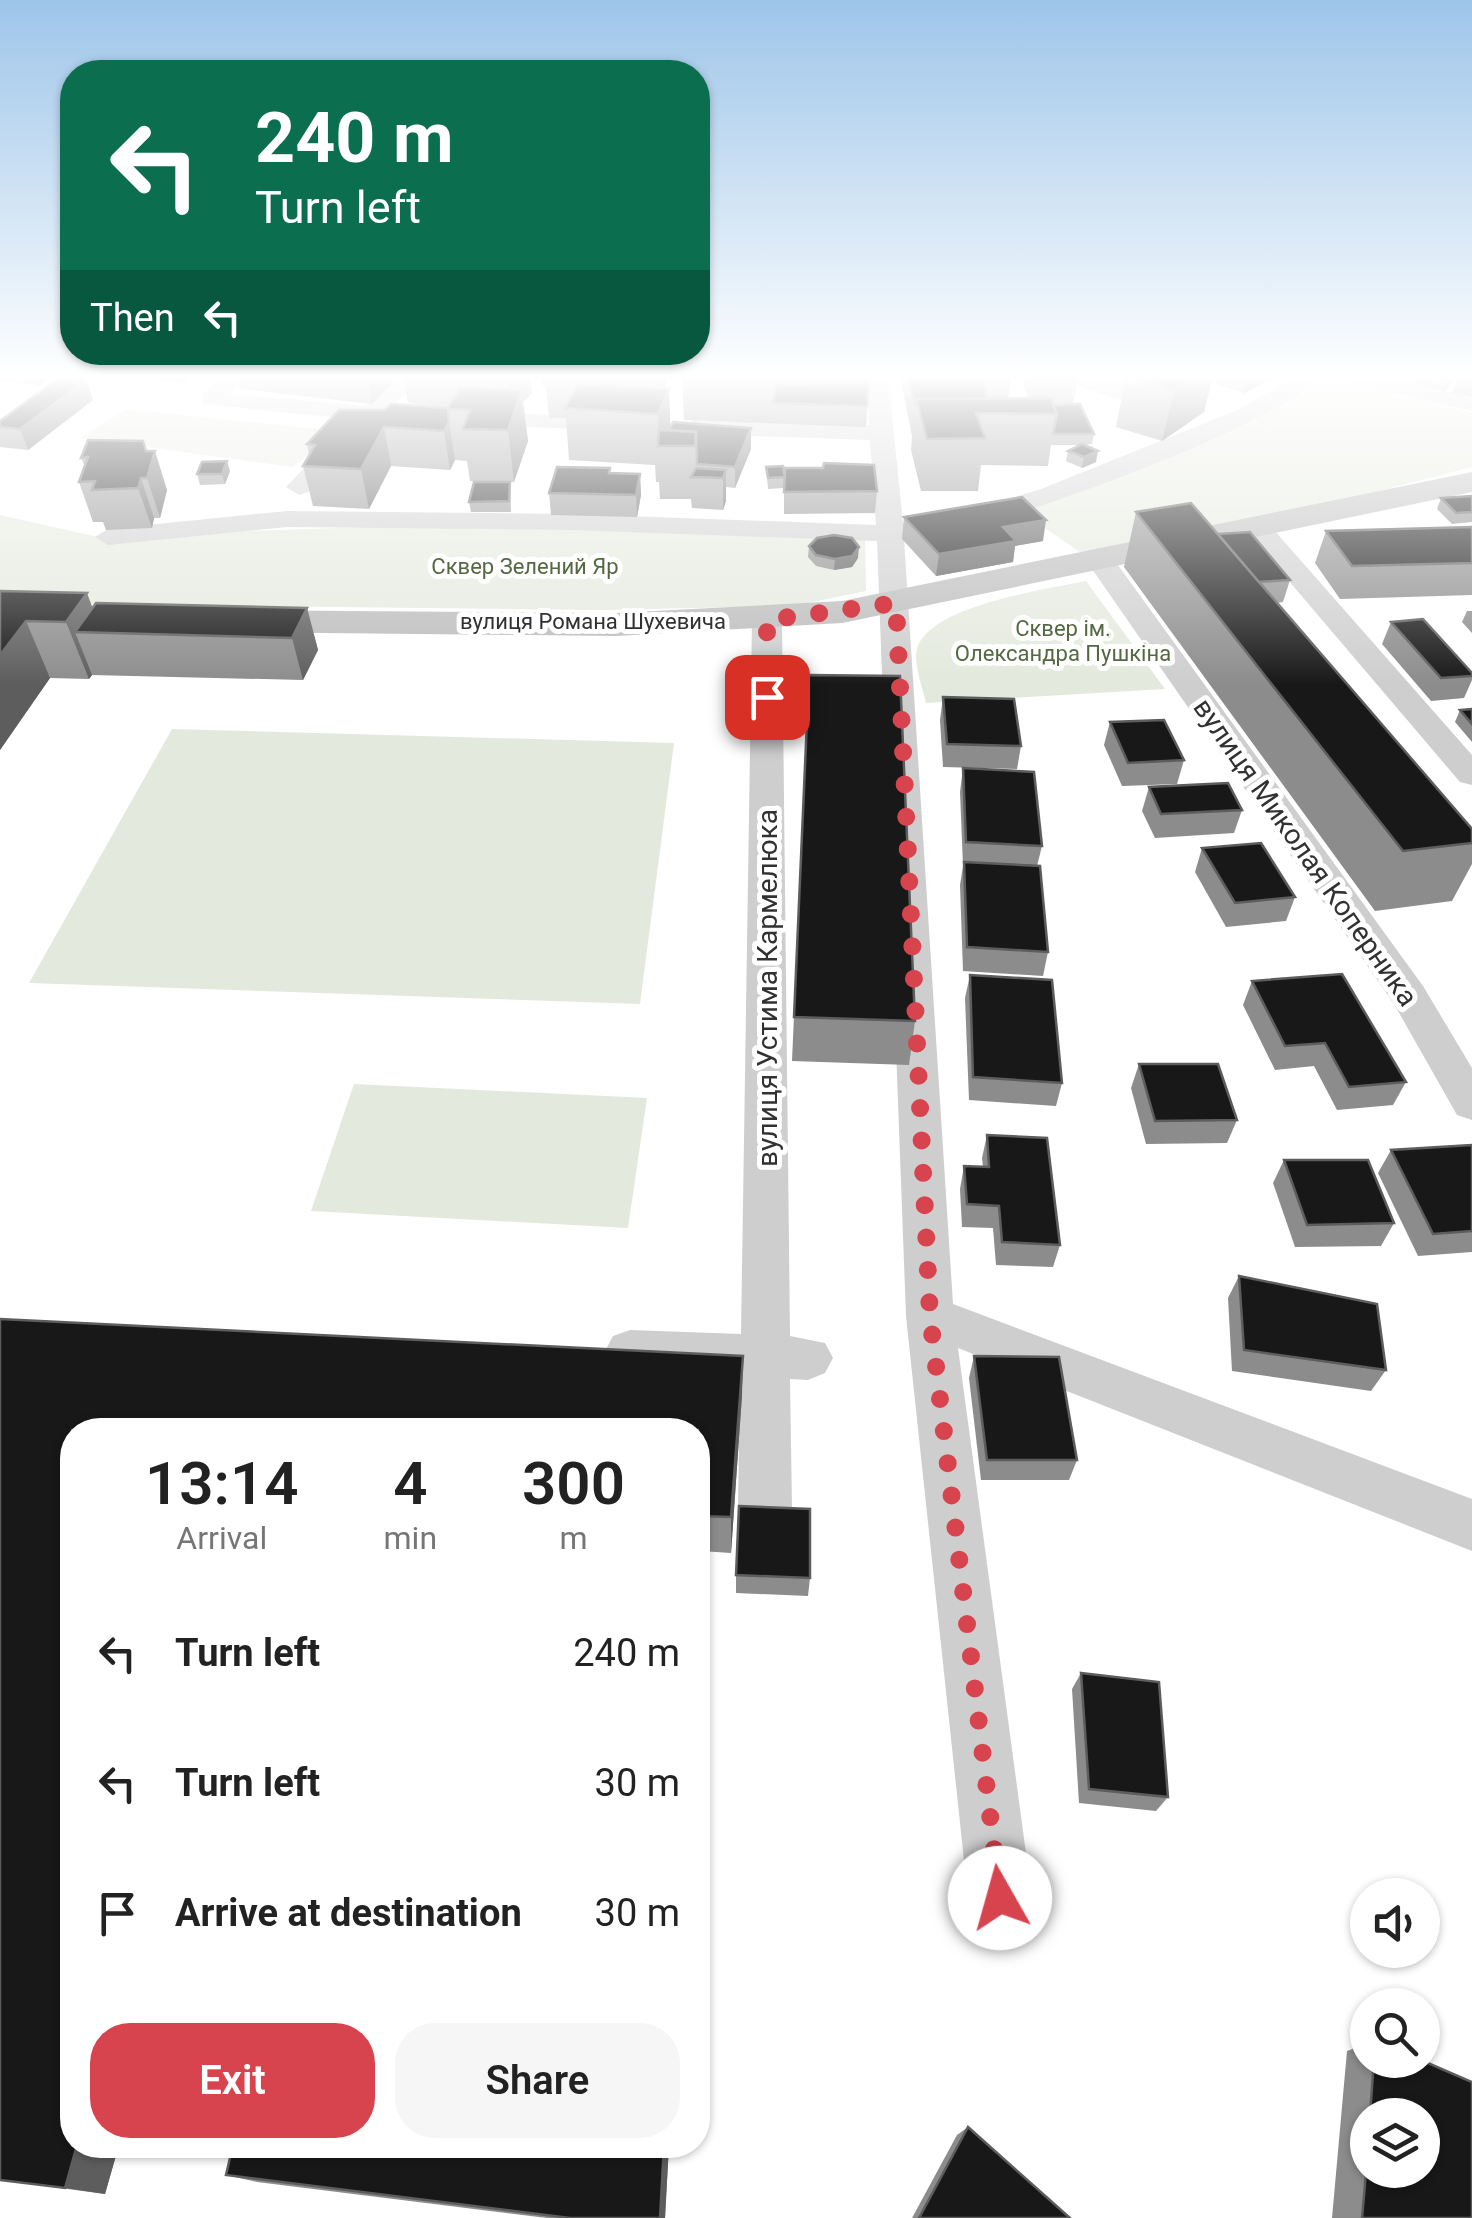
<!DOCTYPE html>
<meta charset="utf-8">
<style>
:root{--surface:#fff;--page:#f6f6f6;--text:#222;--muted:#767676;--accent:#d7444e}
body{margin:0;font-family:Roboto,sans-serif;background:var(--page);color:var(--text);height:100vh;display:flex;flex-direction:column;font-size:38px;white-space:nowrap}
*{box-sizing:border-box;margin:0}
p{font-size:32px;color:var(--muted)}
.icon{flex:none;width:55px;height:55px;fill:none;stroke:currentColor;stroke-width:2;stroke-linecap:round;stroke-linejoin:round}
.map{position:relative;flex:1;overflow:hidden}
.sheet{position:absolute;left:60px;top:1418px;width:650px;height:740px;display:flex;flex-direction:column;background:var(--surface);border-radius:40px;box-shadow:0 2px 8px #0004}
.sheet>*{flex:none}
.top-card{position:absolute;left:60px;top:60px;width:650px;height:305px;border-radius:40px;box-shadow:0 2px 8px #0004;background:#0b6e4f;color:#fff;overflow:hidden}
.controls{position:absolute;left:1350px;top:1878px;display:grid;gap:20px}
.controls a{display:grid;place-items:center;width:90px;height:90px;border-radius:50%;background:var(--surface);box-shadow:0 2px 8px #0004;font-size:50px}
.pin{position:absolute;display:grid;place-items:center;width:85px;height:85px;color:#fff;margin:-42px;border-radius:20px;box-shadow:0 5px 15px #0006}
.me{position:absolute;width:110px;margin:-55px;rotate:353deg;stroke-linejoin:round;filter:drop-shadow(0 0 8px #0008)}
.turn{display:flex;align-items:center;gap:35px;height:210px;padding:0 30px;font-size:45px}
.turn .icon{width:130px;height:130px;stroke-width:2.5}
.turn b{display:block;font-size:70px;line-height:85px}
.then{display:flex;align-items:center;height:95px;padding:0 30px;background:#0003;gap:20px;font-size:38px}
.eta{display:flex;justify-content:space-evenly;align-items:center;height:170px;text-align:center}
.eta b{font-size:60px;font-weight:600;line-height:70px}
.action{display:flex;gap:20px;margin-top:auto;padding:20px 30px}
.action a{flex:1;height:115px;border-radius:40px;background:var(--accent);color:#fff;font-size:40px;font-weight:600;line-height:115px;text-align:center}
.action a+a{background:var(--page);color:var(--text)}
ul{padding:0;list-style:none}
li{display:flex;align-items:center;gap:30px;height:130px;padding:0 30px}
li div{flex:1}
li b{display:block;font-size:38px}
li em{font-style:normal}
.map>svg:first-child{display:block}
</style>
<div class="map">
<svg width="1472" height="2218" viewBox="0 0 1472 2218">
<rect width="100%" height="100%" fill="#fff"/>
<g fill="#e4e9dd">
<path d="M 1324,375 L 1472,413 L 1472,467 L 1247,525 L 1081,553 L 1022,512 Z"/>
<path d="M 125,409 L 336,431 L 293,467 L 81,438 Z"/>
<path d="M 0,515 L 94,536 L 514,522 L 865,538 L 866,591 L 793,606 L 603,610 L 0,603 Z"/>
<path d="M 1086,581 L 1165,689 L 926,703 C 923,688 913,664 917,649 C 928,606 1047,589 1086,581 Z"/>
<path d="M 172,729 L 674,743 L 640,1004 L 29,983 Z"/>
<path d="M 354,1084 L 647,1098 L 628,1228 L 311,1211 Z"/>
</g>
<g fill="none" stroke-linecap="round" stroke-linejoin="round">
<g fill="#cecece" fill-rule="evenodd">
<path d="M 223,375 L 247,375 L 230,394 L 366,406 L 401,375 L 425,375 L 390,409 L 402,411 L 402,421 L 376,421 L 308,492 L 299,495 L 286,487 L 351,419 L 203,404 L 203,394 Z"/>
<path d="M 866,375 L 888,375 L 903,523 L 948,518 L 1041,489 L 1240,409 L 1296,375 L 1322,375 C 1280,425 1028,514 957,532 C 940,537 922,537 904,539 L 953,1304 L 1472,1499 L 1472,1551 L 958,1348 L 1032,1898 L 1023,1921 L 1000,1930 L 977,1921 L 968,1898 L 906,1316 L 877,541 L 573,530 L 287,527 L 108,545 L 95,537 L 108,529 L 287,511 L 573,514 L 876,525 L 870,440 L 694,434 L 682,427 L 694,420 L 869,425 Z"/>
<path d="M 1065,375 C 1080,375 1186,391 1193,398 C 1174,416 1081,395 1065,375 Z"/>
<path d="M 1335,375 L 1375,375 L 1472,397 L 1472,411 L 1338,380 Z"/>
<path d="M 470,412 L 623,417 L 635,424 L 623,431 L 462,424 L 462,414 Z"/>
<path d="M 1257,519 L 1266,521 L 1472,755 L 1472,785 L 1460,782 L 1248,533 L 1244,527 L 1248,521 Z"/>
<path d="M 1097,548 L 1107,550 L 1423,986 L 1472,1068 L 1472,1120 L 1457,1115 L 1394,1004 L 1083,556 Z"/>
<path d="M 767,611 L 782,620 L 790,1336 L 825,1343 L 833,1358 L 825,1373 L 808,1380 L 790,1379 L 792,1509 L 784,1527 L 765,1534 L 746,1527 L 738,1509 L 740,1377 L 630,1372 L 613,1366 L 605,1351 L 613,1336 L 630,1330 L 741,1334 L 752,620 Z"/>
</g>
<path fill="#bbb" fill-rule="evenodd" d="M 1472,472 L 1472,492 L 842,623 L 616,636 L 238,632 L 225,629 L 219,621 L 225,613 L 238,610 L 616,613 L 842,601 Z"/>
</g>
<g fill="#8c8c8c" fill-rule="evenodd">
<path d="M 0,375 L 56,375 L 38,386 L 0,380 Z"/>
<path d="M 134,375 L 193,375 L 183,383 L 135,377 Z"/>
<path d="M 236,375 L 393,375 L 394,381 L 372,404 L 240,389 Z"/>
<path d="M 403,375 L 530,375 L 532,393 L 523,402 L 528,441 L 514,482 L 510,482 L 511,512 L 471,512 L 469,502 L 498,482 L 470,481 L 467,461 L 455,460 L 450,470 L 391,466 L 369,509 L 313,506 L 303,466 L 309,455 L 307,444 L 385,410 L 448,407 L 408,403 Z"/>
<path d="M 541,375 L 665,375 L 670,428 L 751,428 L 751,449 L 735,488 L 726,487 L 726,501 L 723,510 L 692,508 L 691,499 L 660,499 L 659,482 L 656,482 L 655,465 L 569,460 L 566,418 L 549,418 L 546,386 L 542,386 Z"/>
<path d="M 682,375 L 869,375 L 866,427 L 684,420 Z"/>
<path d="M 903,375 L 1074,375 L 1077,382 L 1073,405 L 1094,434 L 1092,444 L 1082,445 L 1096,462 L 1082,468 L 1066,461 L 1068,451 L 1081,445 L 1051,445 L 1048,466 L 981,465 L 978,491 L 921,491 L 911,450 L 912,436 L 902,385 ZM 1011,378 L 1022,378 L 1028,398 L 1008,399 Z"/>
<path d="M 1129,375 L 1278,375 L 1244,393 L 1211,382 L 1204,412 L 1162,441 L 1116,427 L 1126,376 Z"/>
<path d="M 1374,375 L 1455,375 L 1445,391 Z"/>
<path d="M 1459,375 L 1472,375 L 1472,397 L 1452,393 Z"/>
<path d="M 86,380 L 93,400 L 28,450 L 0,447 L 0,421 Z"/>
<path d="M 147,451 L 167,490 L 160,518 L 154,518 L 152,528 L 106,530 L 103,522 L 93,522 L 79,482 L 85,467 L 81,458 Z"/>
<path d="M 766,467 L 785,476 L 877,491 L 875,513 L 784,514 L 784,488 L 768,489 Z"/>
<path d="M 610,468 L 610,473 L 640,474 L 641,495 L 637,517 L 551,515 L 549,493 Z"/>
<path d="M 230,471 L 225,484 L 200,485 L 197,474 Z"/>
<path d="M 1472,496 L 1472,522 L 1452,524 L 1437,509 L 1441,498 Z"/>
<path d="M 1136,512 L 1290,580 L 1283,602 L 1277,603 L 1472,829 L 1472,864 L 1452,901 L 1375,911 L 1124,567 Z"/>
<path d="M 904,517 L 1043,541 L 1015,546 L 1013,562 L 936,576 L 902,539 Z"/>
<path d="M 1472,527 L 1472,595 L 1340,599 L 1315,563 L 1326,531 Z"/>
<path d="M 809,546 L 858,558 L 852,567 L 834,570 L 816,566 L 808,557 Z"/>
<path d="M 0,591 L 93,607 L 307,608 L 318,650 L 303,680 L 92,675 L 89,679 L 50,678 L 0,750 Z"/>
<path d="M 1467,611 L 1472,611 L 1472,633 L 1462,622 Z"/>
<path d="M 1391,622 L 1472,673 L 1472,680 L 1464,698 L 1431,701 L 1382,644 Z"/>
<path d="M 809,675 L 915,1021 L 909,1065 L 792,1061 Z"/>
<path d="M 943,697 L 1021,746 L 1017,769 L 943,767 L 940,720 Z"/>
<path d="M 1472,709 L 1472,742 L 1455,722 L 1460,710 Z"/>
<path d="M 1110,722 L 1184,760 L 1177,784 L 1122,786 L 1104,745 Z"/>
<path d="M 963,768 L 1042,846 L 1037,866 L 1048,952 L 1043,976 L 963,971 L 960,885 L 963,866 L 960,792 Z"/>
<path d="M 1149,787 L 1242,810 L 1234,833 L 1155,838 L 1142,811 Z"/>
<path d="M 1202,848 L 1295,897 L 1286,921 L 1226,927 L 1195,872 Z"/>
<path d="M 970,975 L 1062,1083 L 1056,1106 L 969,1100 L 965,998 Z"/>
<path d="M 1252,981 L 1406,1082 L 1393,1105 L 1337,1110 L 1314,1066 L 1275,1070 L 1243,1005 Z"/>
<path d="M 1139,1064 L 1237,1120 L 1227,1143 L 1146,1144 L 1131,1088 Z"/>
<path d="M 987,1135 L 1060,1245 L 1053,1267 L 996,1265 L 993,1228 L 962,1227 L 960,1189 L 964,1166 L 983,1167 L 982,1158 Z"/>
<path d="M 1472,1145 L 1472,1252 L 1418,1256 L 1378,1173 L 1391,1150 Z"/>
<path d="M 1284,1160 L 1394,1223 L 1381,1246 L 1295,1247 L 1273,1183 Z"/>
<path d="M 1239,1276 L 1386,1370 L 1371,1391 L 1232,1371 L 1228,1298 Z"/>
<path d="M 0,1319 L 742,1395 L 731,1553 L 701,1551 L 698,1622 L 698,1430 L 72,1430 L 72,2145 L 119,2145 L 105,2194 L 0,2180 Z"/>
<path d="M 974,1356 L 1077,1460 L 1069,1480 L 981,1480 L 969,1378 Z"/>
<path d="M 736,1575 L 810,1578 L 808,1596 L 736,1593 Z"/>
<path d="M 1081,1673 L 1168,1797 L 1156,1811 L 1079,1803 L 1072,1689 Z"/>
<path d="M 1368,2043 L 1368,2060 L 1421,2060 L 1472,2218 L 1332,2218 L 1347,2051 ZM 1368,2115 L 1422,2115 L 1368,2170 Z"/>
<path d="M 968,2127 L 1070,2218 L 912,2218 L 957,2135 Z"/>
<path d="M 233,2145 L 669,2145 L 665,2218 L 547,2218 L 257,2182 L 226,2175 Z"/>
</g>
<g fill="#5d5d5d">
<path d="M 34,375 L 56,375 L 38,386 Z"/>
<path d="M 180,375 L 193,375 L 183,383 Z"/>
<path d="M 367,375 L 393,375 L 394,381 L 372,404 Z"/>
<path d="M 507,375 L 530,375 L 532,393 L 523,402 L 528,441 L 514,482 L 508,430 L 512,414 Z"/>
<path d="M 657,375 L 665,375 L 666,396 L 669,389 L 671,440 L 659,446 Z"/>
<path d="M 1196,375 L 1213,375 L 1204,412 L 1162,441 L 1174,390 Z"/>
<path d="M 1249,375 L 1278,375 L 1244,393 Z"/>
<path d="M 1453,375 L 1455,375 L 1453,380 L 1445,391 L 1449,380 Z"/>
<path d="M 86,380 L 93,400 L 28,450 L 20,429 Z"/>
<path d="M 449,422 L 455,460 L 450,470 L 444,431 Z"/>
<path d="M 384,427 L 391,466 L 369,509 L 361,469 Z"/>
<path d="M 751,428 L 751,449 L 735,488 L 735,467 Z"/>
<path d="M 143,441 L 151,464 L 155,451 L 167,490 L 160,518 L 147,478 Z"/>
<path d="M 1098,451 L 1096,462 L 1082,468 L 1084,457 Z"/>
<path d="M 227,461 L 230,471 L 225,484 L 222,474 Z"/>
<path d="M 726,470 L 726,501 L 723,510 L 723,478 Z"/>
<path d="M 640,474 L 641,495 L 637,517 L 636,495 Z"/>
<path d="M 141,478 L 154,518 L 152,528 L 138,488 Z"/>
<path d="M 1046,520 L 1043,541 L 1015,546 L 1013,562 L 936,576 L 939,554 L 1003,527 Z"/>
<path d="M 859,547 L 858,558 L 852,567 L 834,570 L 835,559 Z"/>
<path d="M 87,593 L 102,633 L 75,632 L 92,675 L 89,679 L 66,622 Z"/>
<path d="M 307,608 L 318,650 L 303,680 L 292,638 Z"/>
<path d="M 26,621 L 50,678 L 0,750 L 0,655 Z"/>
<path d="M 743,1356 L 742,1395 L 731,1553 L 731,1517 Z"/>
<path d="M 700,1516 L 701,1551 L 698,1622 L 698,1555 Z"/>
<path d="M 77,2145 L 119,2145 L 105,2194 L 65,2188 Z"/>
<path d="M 664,2145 L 669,2145 L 665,2218 L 660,2218 Z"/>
</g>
<g fill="#181818" stroke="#5d5d5d" stroke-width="2.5">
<path d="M 908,375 L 982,375 L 988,399 L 916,399 L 915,406 Z"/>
<path d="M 1035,375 L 1074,375 L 1077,382 L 1037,381 Z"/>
<path d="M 1129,375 L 1196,375 L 1174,390 L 1126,376 Z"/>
<path d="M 1423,375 L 1453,375 L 1449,380 Z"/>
<path d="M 59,378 L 86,380 L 20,429 L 0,427 L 0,421 Z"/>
<path d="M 824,379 L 869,380 L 867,406 L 773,403 L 776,384 L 824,386 Z"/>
<path d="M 578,384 L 669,389 L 658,414 L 565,408 Z"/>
<path d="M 460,387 L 522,390 L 508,430 L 463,429 L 470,410 L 447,409 Z"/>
<path d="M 1051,398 L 1057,414 L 976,413 L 985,438 L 927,439 L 916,399 Z"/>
<path d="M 391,404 L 448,408 L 449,422 L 444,431 L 384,427 L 361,469 L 303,466 L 315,445 L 307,444 L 339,410 L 385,410 Z"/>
<path d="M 1080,404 L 1094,434 L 1053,434 L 1057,414 L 1053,405 Z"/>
<path d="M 673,422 L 751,428 L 735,467 L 697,464 L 696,432 L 669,430 Z"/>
<path d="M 659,430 L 696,432 L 695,446 L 658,446 Z"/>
<path d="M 88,440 L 143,441 L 146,451 L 155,451 L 147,478 L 141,478 L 138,488 L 92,490 L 95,481 L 79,482 L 88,457 L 81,458 Z"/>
<path d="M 1082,444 L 1098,451 L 1084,457 L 1068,451 Z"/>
<path d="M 227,461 L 222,474 L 197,474 L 202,462 Z"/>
<path d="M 824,463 L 874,465 L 877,491 L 784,492 L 785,468 L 823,468 Z"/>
<path d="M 783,466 L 785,477 L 768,478 L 766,467 Z"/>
<path d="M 557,467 L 610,468 L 609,473 L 640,474 L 636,495 L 549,493 Z"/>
<path d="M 696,468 L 726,470 L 723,478 L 691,477 Z"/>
<path d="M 474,482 L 510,482 L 509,501 L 469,502 Z"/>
<path d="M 1472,496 L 1472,512 L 1456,513 L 1441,498 Z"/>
<path d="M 1022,497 L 1046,520 L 1003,527 L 1016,541 L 939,554 L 904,517 Z"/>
<path d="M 1191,503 L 1472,829 L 1472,843 L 1403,851 L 1136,512 Z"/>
<path d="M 1472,527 L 1472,563 L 1352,566 L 1326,531 Z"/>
<path d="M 1250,532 L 1290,580 L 1259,582 L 1218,534 Z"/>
<path d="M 834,535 L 852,538 L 859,547 L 852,556 L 835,559 L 816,555 L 809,546 L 817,538 Z"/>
<path d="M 0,591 L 87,593 L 66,622 L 26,621 L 0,655 Z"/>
<path d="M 96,603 L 307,608 L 292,638 L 75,632 Z"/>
<path d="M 1423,619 L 1472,673 L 1472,676 L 1441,678 L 1391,622 Z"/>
<path d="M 809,675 L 900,676 L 915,1021 L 794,1017 Z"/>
<path d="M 943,697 L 1014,699 L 1021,746 L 947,744 Z"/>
<path d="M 1472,709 L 1472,724 L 1460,710 Z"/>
<path d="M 1164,720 L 1184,760 L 1128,763 L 1110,722 Z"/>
<path d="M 963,768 L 1034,772 L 1042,846 L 966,842 Z"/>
<path d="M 1228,783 L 1242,810 L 1161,814 L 1149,787 Z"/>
<path d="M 1261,843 L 1295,897 L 1235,903 L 1202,848 Z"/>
<path d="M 964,862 L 1040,866 L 1048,952 L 967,947 Z"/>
<path d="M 1342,974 L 1406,1082 L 1349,1087 L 1325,1043 L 1285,1046 L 1252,981 Z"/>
<path d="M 970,975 L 1052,980 L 1062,1083 L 973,1077 Z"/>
<path d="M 1139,1064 L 1218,1064 L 1237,1120 L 1155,1121 Z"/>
<path d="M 987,1135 L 1047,1138 L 1060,1245 L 1002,1242 L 999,1206 L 967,1204 L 964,1166 L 989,1167 Z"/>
<path d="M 1472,1145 L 1472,1231 L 1433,1234 L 1391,1150 Z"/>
<path d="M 1284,1160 L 1368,1160 L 1394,1223 L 1307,1225 Z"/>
<path d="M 1239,1276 L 1377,1304 L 1386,1370 L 1244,1350 Z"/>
<path d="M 0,1319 L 743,1356 L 731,1517 L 700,1516 L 698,1555 L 698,1430 L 72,1430 L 72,2145 L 77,2145 L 65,2188 L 0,2180 Z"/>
<path d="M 974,1356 L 1059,1357 L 1077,1460 L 987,1460 Z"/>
<path d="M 739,1506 L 810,1509 L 810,1578 L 736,1575 Z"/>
<path d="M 1081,1673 L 1159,1682 L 1168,1797 L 1089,1789 Z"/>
<path d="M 1374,2060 L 1421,2060 L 1472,2082 L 1472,2218 L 1362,2218 L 1368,2150 L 1368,2170 L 1422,2170 L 1422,2115 L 1370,2115 Z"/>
<path d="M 968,2127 L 1070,2218 L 919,2218 Z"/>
<path d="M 233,2145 L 664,2145 L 660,2218 L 570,2218 L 226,2175 Z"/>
</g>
<linearGradient id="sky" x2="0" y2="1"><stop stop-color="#9dc5e9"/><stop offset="0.55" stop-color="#fff"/><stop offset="1" stop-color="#fff" stop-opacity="0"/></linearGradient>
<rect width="1472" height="685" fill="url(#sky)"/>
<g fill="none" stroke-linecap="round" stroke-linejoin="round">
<path stroke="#d7444e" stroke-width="18" stroke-dasharray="0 32.4" d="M 767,697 L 767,620 L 896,603 L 930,1316 L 1000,1898"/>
</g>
<g text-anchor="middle" stroke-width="10" stroke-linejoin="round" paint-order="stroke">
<g font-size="22" fill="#546941" stroke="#fff">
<text x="525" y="574">Сквер Зелений Яр</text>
<text x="1063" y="636">Сквер ім.<tspan x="1063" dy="25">Олександра Пушкіна</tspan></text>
</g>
<g font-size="22" fill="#313131" stroke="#fff">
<text x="593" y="629">вулиця Романа Шухевича</text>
</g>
<g font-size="28" fill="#313131" stroke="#fff">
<text transform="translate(1306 852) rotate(55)" y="10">вулиця Миколая Коперника</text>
<text transform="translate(767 988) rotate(-90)" y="10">вулиця Устима Кармелюка</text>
</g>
</g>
</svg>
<div class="controls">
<a><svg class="icon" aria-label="sound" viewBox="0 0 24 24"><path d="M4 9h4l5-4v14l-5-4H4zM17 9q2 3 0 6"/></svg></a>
<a><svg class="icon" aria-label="search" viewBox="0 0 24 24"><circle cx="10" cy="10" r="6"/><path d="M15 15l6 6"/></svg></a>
<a><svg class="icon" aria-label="layers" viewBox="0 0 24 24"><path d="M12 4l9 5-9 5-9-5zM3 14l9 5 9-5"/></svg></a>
</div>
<div class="pin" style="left:767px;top:697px;background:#d93025"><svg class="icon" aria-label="arrive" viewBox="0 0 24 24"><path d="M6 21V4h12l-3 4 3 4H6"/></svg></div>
<svg class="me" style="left:1000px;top:1898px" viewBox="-20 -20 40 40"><circle r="19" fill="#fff"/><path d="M0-13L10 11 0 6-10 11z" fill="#d7444e"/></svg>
<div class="top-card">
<div class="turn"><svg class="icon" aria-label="left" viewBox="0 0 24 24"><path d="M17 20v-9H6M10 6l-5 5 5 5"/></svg><div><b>240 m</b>Turn left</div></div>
<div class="then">Then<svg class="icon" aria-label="left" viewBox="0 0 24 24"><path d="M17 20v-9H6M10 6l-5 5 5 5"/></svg></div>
</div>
<section class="sheet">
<div class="eta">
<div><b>13:14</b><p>Arrival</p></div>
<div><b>4</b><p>min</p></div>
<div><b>300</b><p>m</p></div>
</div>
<ul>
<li><svg class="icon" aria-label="left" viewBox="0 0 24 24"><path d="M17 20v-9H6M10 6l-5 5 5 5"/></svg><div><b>Turn left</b></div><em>240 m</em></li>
<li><svg class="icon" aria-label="left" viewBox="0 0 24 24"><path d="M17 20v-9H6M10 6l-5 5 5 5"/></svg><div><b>Turn left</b></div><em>30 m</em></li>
<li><svg class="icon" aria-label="arrive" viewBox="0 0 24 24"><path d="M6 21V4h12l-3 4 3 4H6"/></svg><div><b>Arrive at destination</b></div><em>30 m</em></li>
</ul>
<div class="action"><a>Exit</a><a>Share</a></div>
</section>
</div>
